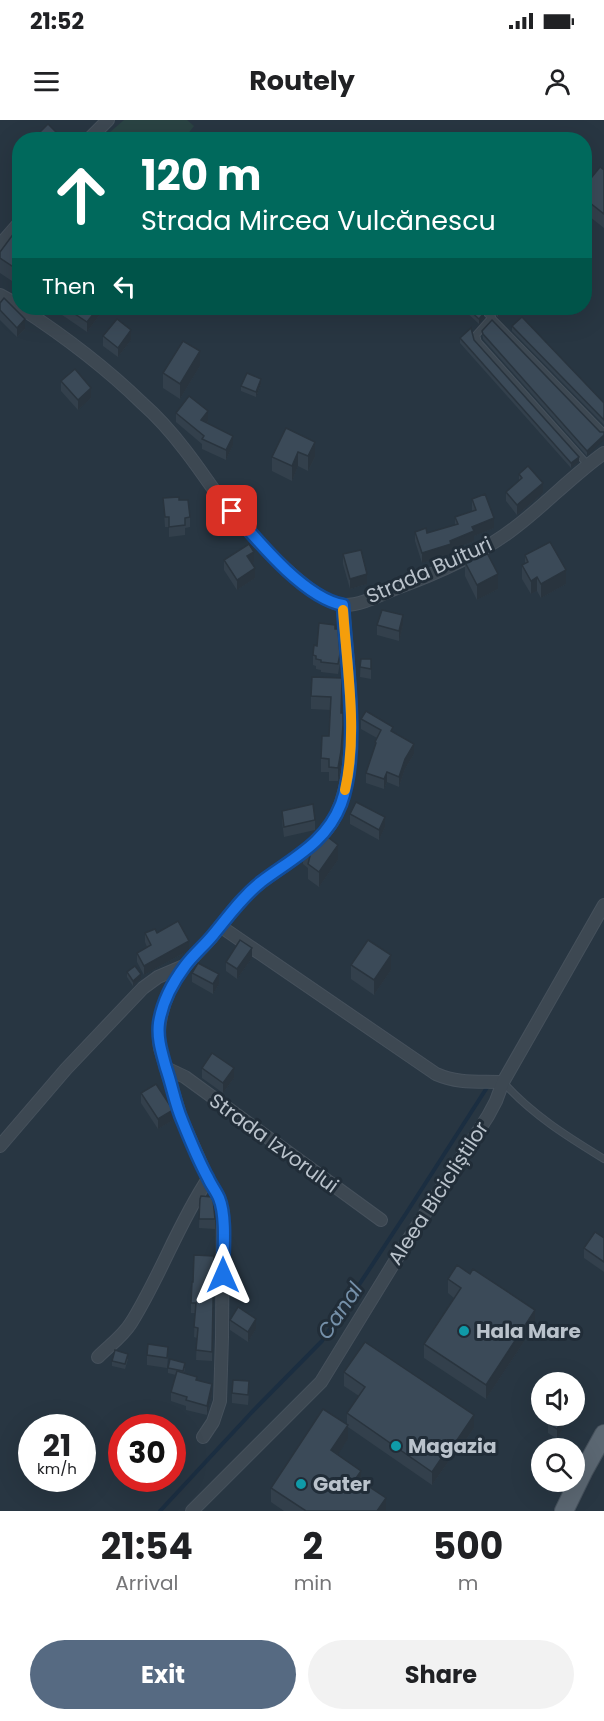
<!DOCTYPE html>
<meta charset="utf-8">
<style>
:root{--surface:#fff;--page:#f2f2f2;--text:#202124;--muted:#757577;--accent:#566a82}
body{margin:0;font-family:Poppins,sans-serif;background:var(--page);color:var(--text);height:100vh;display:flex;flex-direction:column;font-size:22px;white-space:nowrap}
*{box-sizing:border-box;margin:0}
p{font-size:20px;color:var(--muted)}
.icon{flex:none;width:33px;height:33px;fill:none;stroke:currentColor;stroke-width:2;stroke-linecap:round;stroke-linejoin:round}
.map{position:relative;height:1391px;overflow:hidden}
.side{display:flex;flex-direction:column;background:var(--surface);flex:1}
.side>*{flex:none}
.guide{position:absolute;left:12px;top:12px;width:580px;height:183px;border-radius:24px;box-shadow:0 6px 24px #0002;background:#00695c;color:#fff;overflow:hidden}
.buttons{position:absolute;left:531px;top:1252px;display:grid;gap:12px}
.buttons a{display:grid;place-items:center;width:54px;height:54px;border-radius:50%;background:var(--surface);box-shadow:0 6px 24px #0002;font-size:30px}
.speed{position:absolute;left:18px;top:1294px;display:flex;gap:12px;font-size:30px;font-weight:700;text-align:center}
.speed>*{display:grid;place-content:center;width:78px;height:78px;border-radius:50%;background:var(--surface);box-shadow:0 6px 24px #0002;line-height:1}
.speed small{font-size:15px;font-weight:400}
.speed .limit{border:9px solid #d22;background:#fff;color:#111}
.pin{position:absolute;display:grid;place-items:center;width:51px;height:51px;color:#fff;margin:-26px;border-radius:12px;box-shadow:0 3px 9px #0006}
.me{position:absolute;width:66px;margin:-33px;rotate:0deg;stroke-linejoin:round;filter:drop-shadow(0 0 4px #0008)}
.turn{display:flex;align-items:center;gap:21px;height:126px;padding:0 30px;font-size:27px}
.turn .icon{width:78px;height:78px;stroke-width:2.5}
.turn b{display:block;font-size:42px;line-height:51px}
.then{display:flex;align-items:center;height:57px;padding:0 30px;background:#0003;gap:12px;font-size:22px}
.eta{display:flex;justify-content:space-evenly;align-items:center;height:102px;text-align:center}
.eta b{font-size:36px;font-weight:700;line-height:42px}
.action{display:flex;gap:12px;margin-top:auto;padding:12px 30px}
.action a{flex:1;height:69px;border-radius:36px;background:var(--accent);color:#fff;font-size:24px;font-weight:700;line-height:69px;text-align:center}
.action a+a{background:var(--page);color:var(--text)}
.status{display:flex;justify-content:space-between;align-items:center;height:42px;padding:0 30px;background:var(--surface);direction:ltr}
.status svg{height:16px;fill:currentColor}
header{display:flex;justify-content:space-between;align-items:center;height:78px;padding:0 30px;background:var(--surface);font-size:27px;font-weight:700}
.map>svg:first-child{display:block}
</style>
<div class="status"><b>21:52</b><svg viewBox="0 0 49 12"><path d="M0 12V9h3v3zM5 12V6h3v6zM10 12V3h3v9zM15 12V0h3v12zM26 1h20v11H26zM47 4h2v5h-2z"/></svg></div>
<header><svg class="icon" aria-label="menu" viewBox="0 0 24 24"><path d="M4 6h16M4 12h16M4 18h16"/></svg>Routely<svg class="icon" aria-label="person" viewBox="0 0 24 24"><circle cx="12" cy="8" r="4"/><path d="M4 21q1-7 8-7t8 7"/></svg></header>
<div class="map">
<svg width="604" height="1391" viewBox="0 0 604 1391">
<rect width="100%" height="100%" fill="#283642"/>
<path fill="#2a4343" d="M 124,0 L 187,0 L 194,6 L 184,19 L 102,19 Z"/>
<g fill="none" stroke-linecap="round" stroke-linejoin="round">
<path stroke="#1b2e41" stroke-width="4" d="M 160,1391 L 252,1292 L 322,1221 L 407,1092 L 488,966"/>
<defs>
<g id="lane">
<path d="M 482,188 L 604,313"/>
<path d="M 492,197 L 476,215 L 478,222 L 588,345"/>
<path d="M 503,962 C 531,994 568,1017 604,1039"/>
</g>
<g id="street">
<path d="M 88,20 L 108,0"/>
<path d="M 0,125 L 20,102"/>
<path d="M 0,175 L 20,186"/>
<path d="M 21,188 C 64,216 105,247 142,283 C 158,297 172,313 185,330 C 196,344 206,359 217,374 C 239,401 310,485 345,485 C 363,485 381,474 397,468 C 438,453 482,434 517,406 C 547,383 573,355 604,333"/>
<path d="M 220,806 L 436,954 C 459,964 478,961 503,962"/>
<path d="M 166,948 L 185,957 L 381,1100"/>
<path d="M 0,1026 L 66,949 L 143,868 L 158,857 L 186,845"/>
<path d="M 98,1237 C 109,1226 123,1216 131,1203 C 160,1157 178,1104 208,1059"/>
<path d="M 203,1317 L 213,1302 L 220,1281 L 222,1217 L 223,1093 L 219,1078 L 208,1059 L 181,998 L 160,928 C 155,899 168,866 187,844 C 195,835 204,826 212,817 C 227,798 241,778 260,763 C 288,741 322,726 337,693 C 362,637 347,546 343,485"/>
<path d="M 192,1391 L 321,1262 L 408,1120 L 488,996 L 496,981 L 503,962 L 604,785"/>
</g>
<path id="primary" d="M 564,1391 L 583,1352 L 604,1314"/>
</defs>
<use href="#lane" stroke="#46515c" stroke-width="8"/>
<use href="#street" stroke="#46515c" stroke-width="14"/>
<use href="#primary" stroke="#46515c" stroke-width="20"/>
<use href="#lane" stroke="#3d4852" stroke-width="6"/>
<use href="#street" stroke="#3d4852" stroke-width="12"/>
<use href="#primary" stroke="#5b6772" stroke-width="18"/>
</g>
<g fill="#33404c">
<path d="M 39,13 L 64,20 L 39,20 Z"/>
<path d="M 604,50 L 604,108 L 585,93 L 585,59 L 588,62 Z"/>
<path d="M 20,105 L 15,163 L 0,153 L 0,132 Z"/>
<path d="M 0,183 L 25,209 L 17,217 L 0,200 Z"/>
<path d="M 52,188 L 101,188 L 101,193 L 87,212 Z"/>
<path d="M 462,188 L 479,188 L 484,198 L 479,204 Z"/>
<path d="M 489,188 L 506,188 L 506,189 L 498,197 Z"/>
<path d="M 512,206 L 604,283 L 604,305 L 512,211 Z"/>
<path d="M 482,211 L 600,312 L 587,336 L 483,219 Z"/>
<path d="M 103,216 L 131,220 L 118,237 L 103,226 Z"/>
<path d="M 460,218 L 474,220 L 579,342 L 571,348 L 460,223 Z"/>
<path d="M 200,246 L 180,279 L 163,268 L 163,253 Z"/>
<path d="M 61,261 L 91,278 L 78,290 L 61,271 Z"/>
<path d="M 261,264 L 256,277 L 241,271 L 241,266 Z"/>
<path d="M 176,293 L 208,301 L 207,303 L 233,325 L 226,340 L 202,329 L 202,324 L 176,302 Z"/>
<path d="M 286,308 L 315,337 L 308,351 L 298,346 L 292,361 L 272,351 L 272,337 Z"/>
<path d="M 519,354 L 543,373 L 517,395 L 506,381 L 506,372 L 519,361 Z"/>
<path d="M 163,378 L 179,380 L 190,397 L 190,407 L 185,408 L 185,415 L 169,417 L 169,407 L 165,407 Z"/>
<path d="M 472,379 L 494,408 L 474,416 L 474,421 L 451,430 L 451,434 L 422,443 L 415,421 L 415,412 L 427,413 L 455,405 L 455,397 L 472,391 Z"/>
<path d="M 209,385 L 235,408 L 225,415 L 209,395 Z"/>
<path d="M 343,434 L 367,464 L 350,469 L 343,444 Z"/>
<path d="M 525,435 L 566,464 L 541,478 L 537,471 L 531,474 L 522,459 L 522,445 L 525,444 Z"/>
<path d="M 224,440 L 254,442 L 252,443 L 255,458 L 237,470 L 224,450 Z"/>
<path d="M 465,442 L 498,469 L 477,480 L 465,456 Z"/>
<path d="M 377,505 L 403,505 L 399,521 L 377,515 Z"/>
<path d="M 335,509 L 340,543 L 338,554 L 321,552 L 321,550 L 316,549 L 316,546 L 313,545 L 313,535 L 317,526 Z"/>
<path d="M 361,539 L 371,539 L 371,559 L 360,557 Z"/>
<path d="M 342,558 L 341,593 L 343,618 L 341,644 L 338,661 L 329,661 L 329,652 L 321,652 L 321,638 L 329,616 L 331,590 L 311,589 L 311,576 Z"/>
<path d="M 361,599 L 393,613 L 414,634 L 405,649 L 399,667 L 387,662 L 384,669 L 366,663 L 366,653 L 375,628 L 375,622 L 377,618 L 361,609 Z"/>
<path d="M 282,691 L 315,700 L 315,710 L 284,717 L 282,701 Z"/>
<path d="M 350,694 L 385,707 L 379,720 L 350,704 Z"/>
<path d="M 303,729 L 338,740 L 319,767 L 308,759 L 308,748 L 303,744 Z"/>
<path d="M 145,813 L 189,830 L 144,855 L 137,842 L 137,833 L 147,827 L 145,822 Z"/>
<path d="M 252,838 L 237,859 L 226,851 L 226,842 Z"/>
<path d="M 351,845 L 391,850 L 374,875 L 351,859 Z"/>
<path d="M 127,852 L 141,859 L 133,866 L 127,857 Z"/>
<path d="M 192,853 L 219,864 L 213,874 L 192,862 Z"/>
<path d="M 202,948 L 234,958 L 223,973 L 202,958 Z"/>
<path d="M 141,973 L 173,1000 L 158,1009 L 141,983 Z"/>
<path d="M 200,1079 L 215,1099 L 215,1109 L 199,1108 Z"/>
<path d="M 604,1118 L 604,1152 L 584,1138 L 584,1128 Z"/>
<path d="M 214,1136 L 212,1241 L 196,1240 L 197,1218 L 194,1217 L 195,1193 L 191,1193 L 191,1183 L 193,1162 Z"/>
<path d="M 470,1154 L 535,1205 L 486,1279 L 424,1238 L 424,1224 L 454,1178 L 448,1173 L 448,1159 Z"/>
<path d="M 230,1200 L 256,1209 L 248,1222 L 230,1210 Z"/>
<path d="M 147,1235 L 168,1237 L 167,1248 L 147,1245 Z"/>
<path d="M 128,1239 L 125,1249 L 112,1246 L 112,1241 Z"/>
<path d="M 168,1248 L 185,1248 L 184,1253 L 197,1260 L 212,1274 L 207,1295 L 186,1290 L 186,1286 L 171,1281 L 171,1272 L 176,1255 L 168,1253 Z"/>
<path d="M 344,1252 L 474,1308 L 453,1339 L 451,1338 L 432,1365 L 348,1307 L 348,1319 L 337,1335 L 361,1362 L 386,1391 L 284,1391 L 271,1382 L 271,1368 L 347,1304 L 347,1293 L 359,1276 L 344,1266 Z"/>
<path d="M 249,1271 L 248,1285 L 232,1283 L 232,1273 Z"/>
<path d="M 548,1303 L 565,1305 L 557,1319 L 548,1313 Z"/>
<path d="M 122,1312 L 122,1332 L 117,1329 L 117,1319 Z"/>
</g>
<g fill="#29343e">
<path d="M 20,142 L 20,156 L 15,163 L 15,148 Z"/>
<path d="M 98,188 L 101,188 L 101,193 L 87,212 L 87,202 Z"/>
<path d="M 503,188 L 506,188 L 506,189 L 498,197 L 498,192 Z"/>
<path d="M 484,193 L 484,198 L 479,204 L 479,199 Z"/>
<path d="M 25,199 L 25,209 L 17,217 L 17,208 Z"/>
<path d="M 131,210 L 131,220 L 118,237 L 118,228 Z"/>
<path d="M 200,231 L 200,246 L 180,279 L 180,264 Z"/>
<path d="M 261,259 L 261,264 L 256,277 L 256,272 Z"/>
<path d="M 91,268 L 91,278 L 78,290 L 78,280 Z"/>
<path d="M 208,291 L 208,301 L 201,310 L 201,300 Z"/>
<path d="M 604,315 L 604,320 L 587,336 L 587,331 Z"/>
<path d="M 233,316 L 233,325 L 226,340 L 226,330 Z"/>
<path d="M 315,322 L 315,337 L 308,351 L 308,336 Z"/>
<path d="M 298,332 L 298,346 L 292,361 L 292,346 Z"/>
<path d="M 579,337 L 579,342 L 571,348 L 571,343 Z"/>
<path d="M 543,363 L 543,373 L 517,395 L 517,385 Z"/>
<path d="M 235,398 L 235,408 L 225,415 L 225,405 Z"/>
<path d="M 494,398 L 494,408 L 474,416 L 474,421 L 451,430 L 451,434 L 422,443 L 422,433 L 450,421 L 472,407 Z"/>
<path d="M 254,432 L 254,442 L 247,446 L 247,436 Z"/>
<path d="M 255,448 L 255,458 L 237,470 L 237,460 Z"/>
<path d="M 566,450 L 566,464 L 541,478 L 541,464 Z"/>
<path d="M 367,454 L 367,464 L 350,469 L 350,459 Z"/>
<path d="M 498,454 L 498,469 L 477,480 L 477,465 Z"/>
<path d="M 537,457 L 537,471 L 531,474 L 531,461 Z"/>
<path d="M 403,495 L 403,505 L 399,521 L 399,511 Z"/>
<path d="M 343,605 L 341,644 L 338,661 L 338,648 Z"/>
<path d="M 414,624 L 414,634 L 405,649 L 399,667 L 399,657 L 405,639 Z"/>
<path d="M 387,652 L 387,662 L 384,669 L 384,659 Z"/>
<path d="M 385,697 L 385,707 L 379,720 L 379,710 Z"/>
<path d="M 338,725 L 338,740 L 319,767 L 319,752 Z"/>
<path d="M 189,821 L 189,830 L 144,855 L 144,846 Z"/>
<path d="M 252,828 L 252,838 L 237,859 L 237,849 Z"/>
<path d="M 391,835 L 391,850 L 374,875 L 374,860 Z"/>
<path d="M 141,854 L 141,859 L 133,866 L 133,861 Z"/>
<path d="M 219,854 L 219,864 L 213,874 L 213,864 Z"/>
<path d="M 234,948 L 234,958 L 223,973 L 223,963 Z"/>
<path d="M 173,990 L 173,1000 L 158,1009 L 158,999 Z"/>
<path d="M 535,1190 L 535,1205 L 486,1279 L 486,1265 Z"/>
<path d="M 256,1199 L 256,1209 L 248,1222 L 248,1212 Z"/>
<path d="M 212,1264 L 212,1274 L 207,1295 L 207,1286 Z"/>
<path d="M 474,1295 L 474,1308 L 453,1339 L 453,1326 Z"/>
<path d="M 565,1296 L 565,1305 L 557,1319 L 557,1309 Z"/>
<path d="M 348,1305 L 348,1319 L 331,1345 L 331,1330 Z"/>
<path d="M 451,1324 L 451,1338 L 432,1365 L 432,1352 Z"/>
<path d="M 361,1351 L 361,1366 L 356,1358 Z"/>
<path d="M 386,1378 L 386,1391 L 377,1391 Z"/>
</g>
<g fill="#3b4a58" stroke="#29343e" stroke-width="1.5">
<path d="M 48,4 L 64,20 L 45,20 L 39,13 Z"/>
<path d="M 600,47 L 604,50 L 604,94 L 585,79 L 585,59 L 588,62 Z"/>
<path d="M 20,105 L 20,142 L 15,148 L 0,138 L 0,132 Z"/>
<path d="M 4,178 L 25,199 L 17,208 L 0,190 L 0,183 Z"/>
<path d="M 66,188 L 98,188 L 87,202 Z"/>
<path d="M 467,188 L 479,188 L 484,193 L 479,199 Z"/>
<path d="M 494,188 L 503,188 L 498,192 Z"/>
<path d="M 522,197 L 604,283 L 604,300 L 512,206 Z"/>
<path d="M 117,199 L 131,210 L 118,228 L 103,216 Z"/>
<path d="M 492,200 L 600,312 L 604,312 L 604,315 L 587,331 L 483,214 L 482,211 Z"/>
<path d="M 471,208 L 474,220 L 579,337 L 571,343 L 460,218 Z"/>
<path d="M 183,221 L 200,231 L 180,264 L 163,253 Z"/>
<path d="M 75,249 L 91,268 L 78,280 L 61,261 Z"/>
<path d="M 247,253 L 261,259 L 256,272 L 241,266 Z"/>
<path d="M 189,276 L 208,291 L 201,300 L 233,316 L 226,330 L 202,319 L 204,316 L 176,293 Z"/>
<path d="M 286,308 L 315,322 L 308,336 L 298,332 L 292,346 L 272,337 Z"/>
<path d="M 528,346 L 543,363 L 517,385 L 506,372 L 522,358 L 519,354 Z"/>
<path d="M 485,374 L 494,398 L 472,407 L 474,411 L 450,421 L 451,424 L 422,433 L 415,412 L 426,408 L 427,413 L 458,404 L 455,397 L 476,390 L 472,379 Z"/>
<path d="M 179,377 L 179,380 L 188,380 L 190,397 L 185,398 L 185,405 L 169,407 L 169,397 L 165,397 L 163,378 Z"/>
<path d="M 218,378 L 235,398 L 225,405 L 209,385 Z"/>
<path d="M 550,422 L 566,450 L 541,464 L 537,457 L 531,461 L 522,445 L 528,442 L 525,435 Z"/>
<path d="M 249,424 L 254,432 L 247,436 L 255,448 L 237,460 L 224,440 Z"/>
<path d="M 361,430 L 367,454 L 350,459 L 343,434 Z"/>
<path d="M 486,431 L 498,454 L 477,465 L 465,442 Z"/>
<path d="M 382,490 L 403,495 L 399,511 L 377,505 Z"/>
<path d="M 319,503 L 335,505 L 335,509 L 338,509 L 340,534 L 338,544 L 321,542 L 321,540 L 316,539 L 316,536 L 313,535 L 314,525 L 317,526 Z"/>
<path d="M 361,539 L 371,539 L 371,549 L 360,547 Z"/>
<path d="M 312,557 L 342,558 L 341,593 L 343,593 L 343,605 L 341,631 L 338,648 L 329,647 L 329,639 L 321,638 L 322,616 L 329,616 L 331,577 L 311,576 Z"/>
<path d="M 366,591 L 393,607 L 391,611 L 414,624 L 405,639 L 399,657 L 387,652 L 384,659 L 366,653 L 376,623 L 375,622 L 381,610 L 361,599 Z"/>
<path d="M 356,682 L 385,697 L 379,710 L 350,694 Z"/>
<path d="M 313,684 L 315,700 L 284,707 L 282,691 Z"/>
<path d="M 325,715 L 338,725 L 319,752 L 308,744 L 310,736 L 303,729 L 311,722 L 317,726 Z"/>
<path d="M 178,801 L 189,821 L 144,846 L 137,833 L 151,825 L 145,813 L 155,809 L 157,813 Z"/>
<path d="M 240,820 L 252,828 L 237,849 L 226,842 Z"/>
<path d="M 368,820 L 391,835 L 374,860 L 351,845 Z"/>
<path d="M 198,843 L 219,854 L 213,864 L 192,853 Z"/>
<path d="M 135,846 L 141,854 L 133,861 L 127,852 Z"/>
<path d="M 212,933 L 234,948 L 223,963 L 202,948 Z"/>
<path d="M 156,964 L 173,990 L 158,999 L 141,973 Z"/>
<path d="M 201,1076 L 212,1077 L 212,1079 L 213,1079 L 215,1099 L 199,1099 L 200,1079 Z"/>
<path d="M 595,1112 L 604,1118 L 604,1142 L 584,1128 Z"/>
<path d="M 194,1135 L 214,1136 L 212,1232 L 196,1230 L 198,1208 L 194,1207 L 196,1183 L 191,1183 L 192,1162 L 193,1162 Z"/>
<path d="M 457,1145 L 470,1154 L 473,1149 L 535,1190 L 486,1265 L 424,1224 L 461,1168 L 448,1159 Z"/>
<path d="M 238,1187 L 256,1199 L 248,1212 L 230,1200 Z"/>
<path d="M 365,1222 L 474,1295 L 453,1326 L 451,1324 L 432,1352 L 347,1293 L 365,1267 L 344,1252 Z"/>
<path d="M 148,1224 L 168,1227 L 167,1238 L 147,1235 Z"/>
<path d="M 115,1230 L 128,1234 L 125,1244 L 112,1241 Z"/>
<path d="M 170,1239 L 185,1243 L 183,1251 L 168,1248 Z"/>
<path d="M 177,1251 L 197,1257 L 196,1260 L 212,1264 L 207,1286 L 186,1280 L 187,1277 L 171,1272 Z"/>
<path d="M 233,1260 L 249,1261 L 248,1275 L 232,1273 Z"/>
<path d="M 323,1289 L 348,1305 L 331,1330 L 361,1351 L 356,1358 L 386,1378 L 377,1391 L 306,1391 L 271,1368 Z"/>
<path d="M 553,1296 L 565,1296 L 557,1309 L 548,1303 Z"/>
<path d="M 129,1300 L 141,1308 L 124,1308 Z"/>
<path d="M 122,1312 L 122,1322 L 117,1319 Z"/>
</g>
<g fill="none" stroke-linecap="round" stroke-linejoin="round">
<defs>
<path id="route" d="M 223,1155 C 223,1134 227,1097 219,1078 C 216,1071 211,1065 208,1058 C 198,1040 190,1020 182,1000 C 175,984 172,965 166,948 C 162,933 157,919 159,903 C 162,883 173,862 185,846 C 193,835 204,826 213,815 C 228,797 242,777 261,762 C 293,738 326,723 341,684 C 361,630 346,543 343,485 C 304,478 257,420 232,391"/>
</defs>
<use href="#route" stroke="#114b97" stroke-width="15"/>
<use href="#route" stroke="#1a73e8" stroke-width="10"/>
<path stroke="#f59e0b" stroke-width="10" d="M 343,490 C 347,549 358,612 345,670"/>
</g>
<g fill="#0f9aa8" stroke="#212d38" stroke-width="2">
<circle cx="464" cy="1211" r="6"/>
<circle cx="396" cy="1326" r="6"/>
<circle cx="301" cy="1364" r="6"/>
</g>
<g text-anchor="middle" stroke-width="6" stroke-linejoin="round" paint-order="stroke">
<g font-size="20" fill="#bac3cc" stroke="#212d38">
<text transform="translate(429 450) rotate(-24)" y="7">Strada Buituri</text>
<text transform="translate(274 1023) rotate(36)" y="7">Strada Izvorului</text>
<text transform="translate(438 1073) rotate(-57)" y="7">Aleea Bicicliștilor</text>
</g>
<g font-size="20" font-weight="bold" fill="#bac3cc" stroke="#212d38" text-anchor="start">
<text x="476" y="1218">Hala Mare</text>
<text x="408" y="1333">Magazia</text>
<text x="313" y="1371">Gater</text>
</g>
<g font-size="21" font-style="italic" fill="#7590a9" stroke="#212d38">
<text transform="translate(340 1191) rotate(-56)" y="7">Canal</text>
</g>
</g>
</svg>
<div class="buttons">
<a><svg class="icon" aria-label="sound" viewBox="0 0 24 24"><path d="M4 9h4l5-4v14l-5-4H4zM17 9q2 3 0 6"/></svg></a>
<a><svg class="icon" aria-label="search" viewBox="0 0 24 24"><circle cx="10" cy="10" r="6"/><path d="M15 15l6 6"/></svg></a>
</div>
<div class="speed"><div>21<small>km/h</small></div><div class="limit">30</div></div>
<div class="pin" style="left:232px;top:391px;background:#d93025"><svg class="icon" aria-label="arrive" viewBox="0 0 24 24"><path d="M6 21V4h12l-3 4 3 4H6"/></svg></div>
<svg class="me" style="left:223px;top:1155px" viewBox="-20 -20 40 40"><path d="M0-17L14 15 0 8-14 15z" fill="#1a73e8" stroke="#fff" stroke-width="4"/></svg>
<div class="guide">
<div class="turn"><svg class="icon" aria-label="ahead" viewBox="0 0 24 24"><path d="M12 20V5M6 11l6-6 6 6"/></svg><div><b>120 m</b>Strada Mircea Vulcănescu</div></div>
<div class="then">Then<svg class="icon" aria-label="left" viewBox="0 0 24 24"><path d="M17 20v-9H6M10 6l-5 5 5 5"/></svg></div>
</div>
</div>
<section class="side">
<div class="eta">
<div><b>21:54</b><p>Arrival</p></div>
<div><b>2</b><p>min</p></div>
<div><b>500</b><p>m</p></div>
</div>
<div class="action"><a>Exit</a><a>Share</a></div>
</section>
